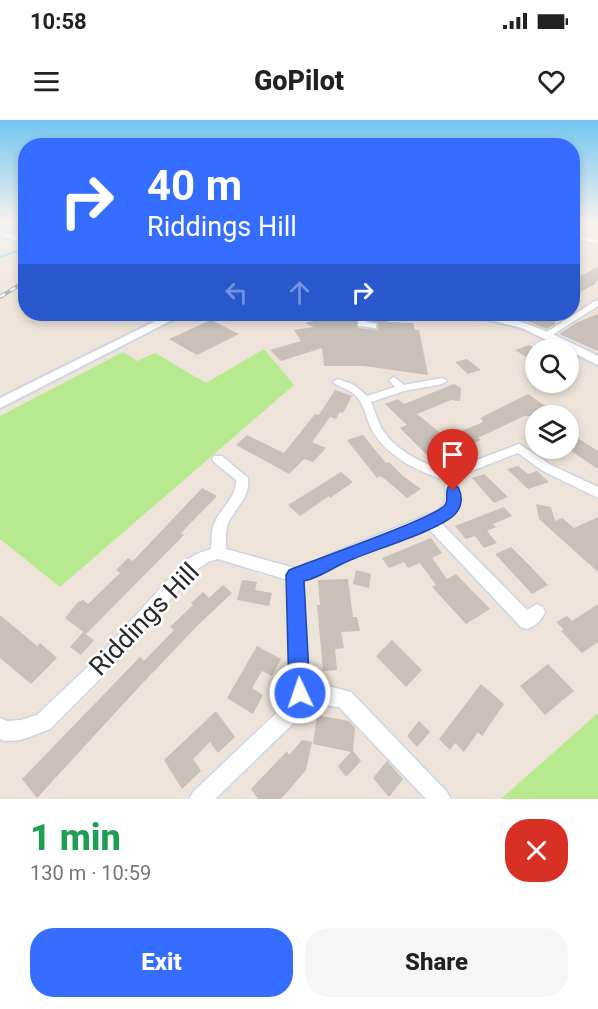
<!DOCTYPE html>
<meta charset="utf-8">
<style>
:root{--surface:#fff;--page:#f6f6f6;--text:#202124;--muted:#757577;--accent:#346dff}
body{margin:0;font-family:Roboto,sans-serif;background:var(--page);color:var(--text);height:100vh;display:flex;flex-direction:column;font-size:22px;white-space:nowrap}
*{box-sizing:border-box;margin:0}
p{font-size:20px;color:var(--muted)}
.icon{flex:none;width:33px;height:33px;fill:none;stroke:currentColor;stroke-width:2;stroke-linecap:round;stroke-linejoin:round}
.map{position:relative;height:679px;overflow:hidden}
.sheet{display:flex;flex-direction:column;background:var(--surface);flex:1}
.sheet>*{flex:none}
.hud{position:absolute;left:18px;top:18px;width:562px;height:183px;border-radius:24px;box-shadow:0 3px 9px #0003;background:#346dff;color:#fff;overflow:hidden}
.controls{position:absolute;left:525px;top:219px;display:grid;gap:12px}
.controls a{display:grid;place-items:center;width:54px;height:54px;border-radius:50%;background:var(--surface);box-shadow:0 3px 9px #0003;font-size:30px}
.pin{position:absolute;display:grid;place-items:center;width:51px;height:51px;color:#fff;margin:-62px -26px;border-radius:50% 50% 50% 0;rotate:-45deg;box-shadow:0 0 6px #0007}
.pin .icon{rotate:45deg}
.me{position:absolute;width:66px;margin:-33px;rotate:357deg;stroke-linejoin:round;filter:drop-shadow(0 0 4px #0008)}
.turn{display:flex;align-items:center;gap:21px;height:126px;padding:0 30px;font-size:27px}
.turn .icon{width:78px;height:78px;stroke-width:2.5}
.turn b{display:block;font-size:42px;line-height:51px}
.lanes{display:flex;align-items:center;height:57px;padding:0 30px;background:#0003;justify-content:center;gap:30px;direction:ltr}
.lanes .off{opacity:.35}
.round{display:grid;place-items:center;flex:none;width:63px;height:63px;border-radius:24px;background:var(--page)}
.overview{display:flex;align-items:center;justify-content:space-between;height:102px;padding:0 30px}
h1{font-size:36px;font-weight:800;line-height:45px;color:#1e9e55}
.cta{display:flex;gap:12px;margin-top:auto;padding:12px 30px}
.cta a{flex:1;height:69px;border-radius:24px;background:var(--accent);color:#fff;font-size:24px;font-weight:800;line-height:69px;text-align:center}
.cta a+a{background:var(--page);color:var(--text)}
.status{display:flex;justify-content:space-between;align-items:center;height:42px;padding:0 30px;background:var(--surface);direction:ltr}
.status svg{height:16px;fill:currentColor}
header{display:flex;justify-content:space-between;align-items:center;height:78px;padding:0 30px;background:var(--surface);font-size:27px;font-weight:800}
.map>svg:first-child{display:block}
</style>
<div class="status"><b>10:58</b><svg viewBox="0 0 49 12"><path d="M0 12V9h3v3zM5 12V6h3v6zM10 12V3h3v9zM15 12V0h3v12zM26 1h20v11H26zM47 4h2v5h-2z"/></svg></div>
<header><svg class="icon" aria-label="menu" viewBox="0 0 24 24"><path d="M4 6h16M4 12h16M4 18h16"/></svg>GoPilot<svg class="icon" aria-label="heart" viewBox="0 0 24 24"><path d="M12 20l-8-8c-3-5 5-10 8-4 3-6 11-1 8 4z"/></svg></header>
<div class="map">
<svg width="598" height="679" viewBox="0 0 598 679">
<rect width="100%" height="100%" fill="#ede3d9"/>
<g fill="#b7ea8f">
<path d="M 264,229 L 294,265 L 60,467 L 0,419 L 0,296 L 123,232 L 137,241 L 155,233 L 206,263 Z"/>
<path d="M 598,593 L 598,679 L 501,679 Z"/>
</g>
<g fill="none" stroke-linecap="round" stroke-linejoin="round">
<path stroke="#5fe1fc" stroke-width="2" d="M 0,137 L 23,129"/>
</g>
<g fill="#c8c0b9">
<path d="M 598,147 L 598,160 L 595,162 L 597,163 L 573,176 L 573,163 L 580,159 L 577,158 Z"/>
<path d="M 341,194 L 357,196 L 358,208 L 378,210 L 378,203 L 371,201 L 372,194 L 389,196 L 388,202 L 413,203 L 415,210 L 419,210 L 428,255 L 364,246 L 324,246 L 322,228 L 281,241 L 270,230 L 301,221 L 294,210 L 314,207 L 305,203 Z"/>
<path d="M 510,194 L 556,194 L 555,204 L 547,209 Z"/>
<path d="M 598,194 L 598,231 L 559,214 L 578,202 Z"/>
<path d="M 211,200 L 239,214 L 197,235 L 169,219 Z"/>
<path d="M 529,225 L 536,229 L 536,243 L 515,230 Z"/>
<path d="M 467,239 L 481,250 L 468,254 L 455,242 Z"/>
<path d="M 454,264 L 461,268 L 460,281 L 451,280 L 417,294 L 444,316 L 449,316 L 481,303 L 483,301 L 480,298 L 528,274 L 560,296 L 524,296 L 478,318 L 481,320 L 454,332 L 452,330 L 430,338 L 400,308 L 407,305 L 385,284 L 398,279 L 404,284 Z"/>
<path d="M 335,270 L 352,276 L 343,293 L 340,292 L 336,299 L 330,297 L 312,322 L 326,328 L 313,342 L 304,339 L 289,354 L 236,325 L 247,315 L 284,333 L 315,294 L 319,295 Z"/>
<path d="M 568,312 L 598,331 L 598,349 L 568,329 Z"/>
<path d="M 363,315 L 386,343 L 389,342 L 403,356 L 421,369 L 407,378 L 386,360 L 380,356 L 377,358 L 347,320 Z"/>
<path d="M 518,346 L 528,354 L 537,351 L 549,362 L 528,369 L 507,349 Z"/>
<path d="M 341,352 L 353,362 L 330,378 L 329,376 L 300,396 L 288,385 Z"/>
<path d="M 484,354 L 508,377 L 494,383 L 472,358 Z"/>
<path d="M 202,368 L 217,376 L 181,413 L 184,415 L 86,514 L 65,498 L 78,482 L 83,480 L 88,484 L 120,453 L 116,450 L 128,438 L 133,441 Z"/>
<path d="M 536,384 L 551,387 L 555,401 L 562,398 L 574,408 L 598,397 L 598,452 L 539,399 Z"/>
<path d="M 504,387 L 512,396 L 493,404 L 496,407 L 487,411 L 497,423 L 484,428 L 475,416 L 466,419 L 455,406 Z"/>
<path d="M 431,418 L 442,433 L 432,438 L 447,459 L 456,454 L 490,489 L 466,504 L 432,467 L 436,465 L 420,443 L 408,448 L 404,442 L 389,448 L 382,438 Z"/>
<path d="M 511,427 L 531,447 L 548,465 L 532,474 L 495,434 Z"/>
<path d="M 356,450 L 371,454 L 369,468 L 353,464 Z"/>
<path d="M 348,459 L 353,497 L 357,497 L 360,511 L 341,512 L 344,528 L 335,529 L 337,550 L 323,551 L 317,485 L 320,485 L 318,460 Z"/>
<path d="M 242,460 L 257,462 L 255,470 L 272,473 L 269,486 L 237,480 Z"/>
<path d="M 223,465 L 232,473 L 198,505 L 138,568 L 37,678 L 22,659 L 140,537 L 144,541 L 174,510 L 170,507 L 193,485 L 191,483 L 203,472 L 209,478 Z"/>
<path d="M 598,484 L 598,522 L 582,533 L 561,511 L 564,510 L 556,502 L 567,496 L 572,501 Z"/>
<path d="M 0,495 L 37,526 L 40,523 L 57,538 L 31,564 L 0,538 Z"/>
<path d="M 83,512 L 94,520 L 81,535 L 70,527 Z"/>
<path d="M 392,520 L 422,550 L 406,567 L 376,536 Z"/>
<path d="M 257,526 L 281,539 L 272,556 L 262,551 L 252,568 L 263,575 L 253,594 L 227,578 Z"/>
<path d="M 548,544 L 574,571 L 545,595 L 520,566 Z"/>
<path d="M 481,564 L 504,584 L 482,616 L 478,612 L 464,632 L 455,623 L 450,630 L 439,619 Z"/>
<path d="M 216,591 L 235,617 L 218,633 L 210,622 L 193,639 L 201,651 L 182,669 L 164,640 Z"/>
<path d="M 317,595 L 349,601 L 355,607 L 353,631 L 361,641 L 346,657 L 338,646 L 351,632 L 313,624 Z"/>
<path d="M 419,601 L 430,612 L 417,627 L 407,616 Z"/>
<path d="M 302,620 L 312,622 L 306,650 L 281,679 L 258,679 L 251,669 L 287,631 L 289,635 Z"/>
<path d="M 387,641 L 403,659 L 389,677 L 373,658 Z"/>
</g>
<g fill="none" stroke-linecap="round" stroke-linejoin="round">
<defs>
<g id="street">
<path d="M 573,113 L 598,120 L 598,124 L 573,117 Z"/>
<path d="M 595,181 L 598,181 L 598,186 L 549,217 L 542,215 Z"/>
<path d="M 359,194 L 367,194 L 366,202 L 376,204 L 376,208 L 358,206 Z"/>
<path d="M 394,257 L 404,265 L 442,258 L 447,261 L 442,264 L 404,271 L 371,282 C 375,291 377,300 382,309 C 397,333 425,344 450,353 L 453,349 L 519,324 L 551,345 L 598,367 L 598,378 L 543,351 L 518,333 L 461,355 L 459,358 C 455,379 466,391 440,402 L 527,490 L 537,484 L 543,487 L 545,492 C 542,500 535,506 527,509 L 521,507 L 427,407 L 345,440 L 312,458 L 303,460 L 309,564 L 328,566 L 351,572 L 447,672 L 451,679 L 426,679 L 339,587 L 306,583 L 301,596 L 215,679 L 189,679 L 193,672 L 287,583 L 291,573 L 288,460 L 218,439 L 208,442 L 196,450 L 109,550 L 50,609 L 21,620 L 5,621 L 0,619 L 0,598 L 7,601 L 21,600 L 37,595 L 97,538 L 186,440 L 199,433 L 211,429 C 212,421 211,412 214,404 C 220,388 237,378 236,360 L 214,342 L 212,339 L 214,336 L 222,336 L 248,358 C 250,377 238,385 229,401 C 225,409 226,420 226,429 L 295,448 L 305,447 L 335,432 L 438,391 C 450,380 444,375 446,361 C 417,350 388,338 372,310 C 366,299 365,285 356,276 C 350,269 340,268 333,262 L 338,259 L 354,265 L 367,276 L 395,267 L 389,260 Z"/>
</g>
<g id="secondary">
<path d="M 0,111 L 26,118 L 26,123 L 0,116 Z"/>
<path d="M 170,194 L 184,194 L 0,288 L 0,278 Z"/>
<path d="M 443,194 C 504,187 546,211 598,236 L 598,245 L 522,208 L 489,200 L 449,197 Z"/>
</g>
</defs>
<use href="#street" stroke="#ced4e4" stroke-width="3"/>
<use href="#secondary" stroke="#ced4e4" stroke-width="4"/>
<use href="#street" fill="#fff" fill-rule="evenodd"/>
<use href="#secondary" fill="#fff" fill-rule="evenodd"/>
<defs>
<path id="rail" d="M 0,177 L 26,161"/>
</defs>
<use href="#rail" stroke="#9ba2b6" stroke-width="4"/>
<use href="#rail" stroke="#fff" stroke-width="2" stroke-dasharray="6" stroke-linecap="butt"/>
</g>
<linearGradient id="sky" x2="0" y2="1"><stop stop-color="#71c6f0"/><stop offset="0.52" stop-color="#f7f2ee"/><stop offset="1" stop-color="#f7f2ee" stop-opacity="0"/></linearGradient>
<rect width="598" height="196" fill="url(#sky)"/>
<path fill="#346dff" stroke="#2247a6" stroke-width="1.5" d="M 453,366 L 458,367 C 463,376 462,386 456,393 C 442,410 369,431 346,442 C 332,448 319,458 304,461 L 310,573 L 307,581 L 300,584 L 293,581 L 289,573 L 286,455 L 289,450 C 311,441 435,398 445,385 C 449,380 445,373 448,367 Z"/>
<g text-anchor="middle" stroke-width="5" stroke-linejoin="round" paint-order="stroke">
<g font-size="26" fill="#292929" stroke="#fff">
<text transform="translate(144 499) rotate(-46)" y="9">Riddings Hill</text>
</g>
</g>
</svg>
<div class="controls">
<a><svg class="icon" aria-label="search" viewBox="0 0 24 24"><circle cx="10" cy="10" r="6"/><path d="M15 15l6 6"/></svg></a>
<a><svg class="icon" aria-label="layers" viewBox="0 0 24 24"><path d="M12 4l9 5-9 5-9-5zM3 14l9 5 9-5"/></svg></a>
</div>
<div class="pin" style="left:453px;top:371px;background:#d93025"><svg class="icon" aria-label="arrive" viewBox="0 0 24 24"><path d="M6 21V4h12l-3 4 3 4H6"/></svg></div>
<svg class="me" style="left:300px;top:573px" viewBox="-20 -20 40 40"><circle r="17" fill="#346dff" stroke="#fff" stroke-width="3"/><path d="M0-11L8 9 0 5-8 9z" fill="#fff"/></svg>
<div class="hud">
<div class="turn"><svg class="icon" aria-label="right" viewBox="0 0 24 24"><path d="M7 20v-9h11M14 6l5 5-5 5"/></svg><div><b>40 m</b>Riddings Hill</div></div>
<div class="lanes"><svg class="icon off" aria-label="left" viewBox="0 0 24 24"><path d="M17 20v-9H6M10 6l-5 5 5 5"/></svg><svg class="icon off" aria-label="ahead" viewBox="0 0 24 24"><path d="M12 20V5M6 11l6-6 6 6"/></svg><svg class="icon" aria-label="right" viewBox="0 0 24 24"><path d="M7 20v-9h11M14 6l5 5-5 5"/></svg></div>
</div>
</div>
<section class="sheet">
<div class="overview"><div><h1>1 min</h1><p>130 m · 10:59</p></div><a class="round" style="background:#d93025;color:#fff"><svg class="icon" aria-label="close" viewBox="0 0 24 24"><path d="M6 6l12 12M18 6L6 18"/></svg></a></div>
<div class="cta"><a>Exit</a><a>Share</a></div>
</section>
